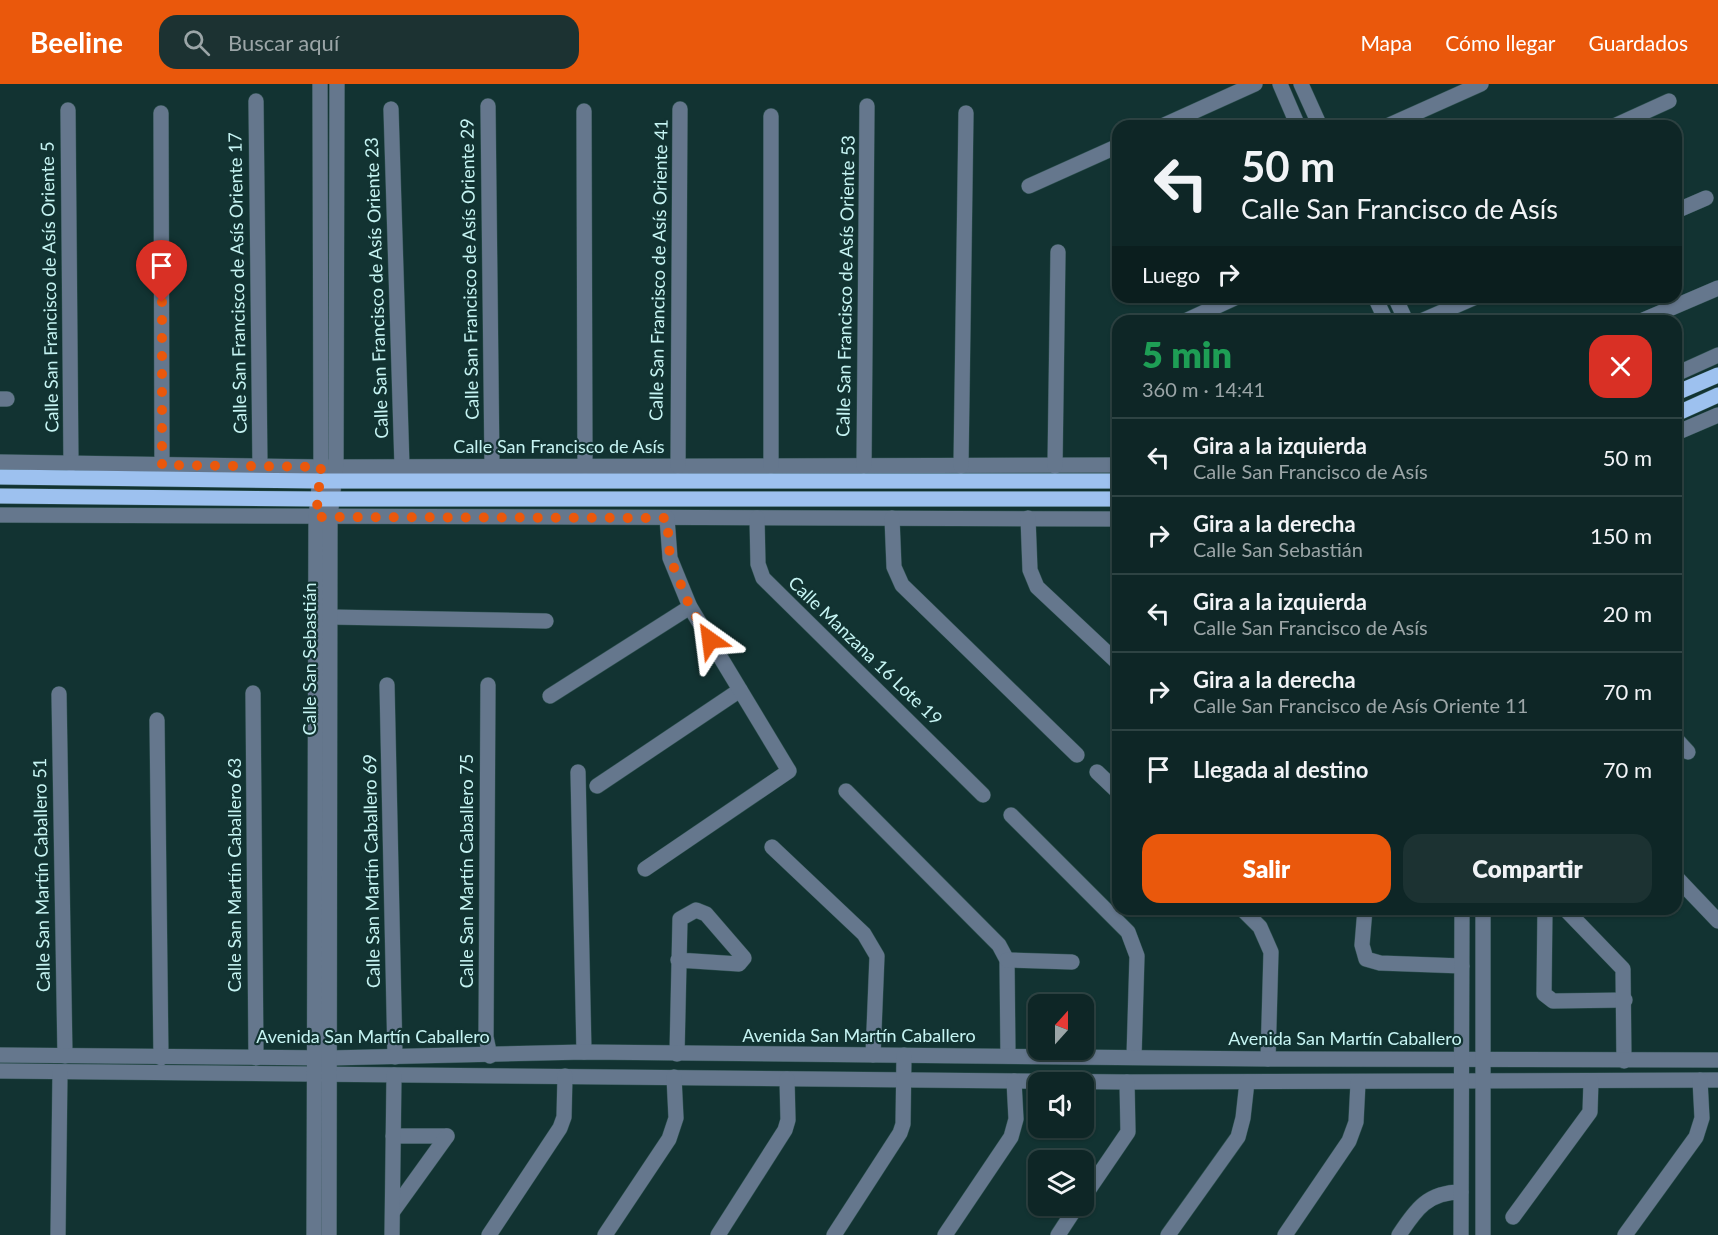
<!DOCTYPE html>
<html lang="es">
<meta charset="utf-8">
<style>
:root{--surface:#0e2626;--page:#1c3232;--text:#f1f3f6;--muted:#9ba5a7;--line:#2e4343;--accent:#ea580c}
body{margin:0;font-family:Lato,sans-serif;background:var(--page);color:var(--text);height:100vh;display:flex;flex-direction:column;font-size:22px;white-space:nowrap}
*{box-sizing:border-box;margin:0}
p{font-size:20px;color:var(--muted)}
.icon{flex:none;width:33px;height:33px;fill:none;stroke:currentColor;stroke-width:2;stroke-linecap:round;stroke-linejoin:round}
.map{position:relative;flex:1;overflow:hidden}
.drawer{position:absolute;left:1112px;top:231px;width:570px;height:600px;display:flex;flex-direction:column;background:var(--surface);border-radius:18px;box-shadow:0 2px 4px #0004,0 0 0 2px var(--line)}
.drawer>*{flex:none}
.banner{position:absolute;left:1112px;top:36px;width:570px;height:183px;border-radius:18px;box-shadow:0 2px 4px #0004,0 0 0 2px var(--line);background:#0e2626;color:var(--text);overflow:hidden}
.needle{width:39px;rotate:21deg}
.tools{position:absolute;left:1028px;top:910px;display:grid;gap:12px}
.tools a{display:grid;place-items:center;width:66px;height:66px;border-radius:12px;background:var(--surface);box-shadow:0 2px 4px #0004,0 0 0 2px var(--line);font-size:30px}
.pin{position:absolute;display:grid;place-items:center;width:51px;height:51px;color:#fff;margin:-62px -26px;border-radius:50% 50% 50% 0;rotate:-45deg;box-shadow:0 0 6px #0007}
.pin .icon{rotate:45deg}
.me{position:absolute;width:66px;margin:-33px;rotate:329deg;stroke-linejoin:round;filter:drop-shadow(0 0 4px #0008)}
.turn{display:flex;align-items:center;gap:21px;height:126px;padding:0 30px;font-size:27px}
.turn .icon{width:78px;height:78px;stroke-width:2.5}
.turn b{display:block;font-size:42px;line-height:51px}
.then{display:flex;align-items:center;height:57px;padding:0 30px;background:#0003;gap:12px;font-size:22px}
.round{display:grid;place-items:center;flex:none;width:63px;height:63px;border-radius:18px;background:var(--page)}
.head{display:flex;align-items:center;justify-content:space-between;height:102px;padding:0 30px}
h1{font-size:36px;font-weight:800;line-height:45px;color:#1e9e55}
.cta{display:flex;gap:12px;margin-top:auto;padding:12px 30px}
.cta a{flex:1;height:69px;border-radius:18px;background:var(--accent);color:#fff;font-size:24px;font-weight:800;line-height:69px;text-align:center}
.cta a+a{background:var(--page);color:var(--text)}
ul{padding:0;list-style:none}
li{display:flex;align-items:center;gap:18px;height:78px;padding:0 30px;border-top:2px solid var(--line)}
li div{flex:1}
li b{display:block;font-size:22px}
li em{font-style:normal}
header{display:flex;align-items:center;gap:36px;box-sizing:border-box;height:84px;padding:0 30px;background:var(--accent);color:#fff}
header strong{font-size:28px}
nav{display:flex;gap:33px;margin-inline-start:auto;font-size:21px}
.search{width:420px;height:54px;background:var(--page);display:flex;align-items:center;gap:15px;box-sizing:border-box;padding:0 21px;border-radius:18px;color:var(--muted);font-size:22px}
.map>svg:first-child{display:block}
</style>
<header>
<strong>Beeline</strong>
<div class="search"><svg class="icon" aria-label="search" viewBox="0 0 24 24"><circle cx="10" cy="10" r="6"/><path d="M15 15l6 6"/></svg>Buscar aquí</div>
<nav><a>Mapa</a><a>Cómo llegar</a><a>Guardados</a></nav>
</header>
<div class="map">
<svg width="1718" height="1151" viewBox="0 0 1718 1151">
<rect width="100%" height="100%" fill="#123332"/>
<g fill="none" stroke-linecap="round" stroke-linejoin="round">
<defs>
<g id="minor">
<path d="M 1280,0 L 1298,42"/>
<path d="M 1301,0 L 1320,42"/>
<path d="M 256,17 L 260,382"/>
<path d="M 488,22 L 492,382"/>
<path d="M 391,25 L 402,382"/>
<path d="M 68,26 L 71,380"/>
<path d="M 584,27 L 585,382"/>
<path d="M 161,29 L 162,381"/>
<path d="M 1162,42 L 1255,0"/>
<path d="M 1387,42 L 1481,0"/>
<path d="M 1614,42 L 1669,17"/>
<path d="M 1029,102 L 1118,62"/>
<path d="M 1676,127 L 1706,114"/>
<path d="M 1375,213 L 1386,237"/>
<path d="M 1395,213 L 1406,237"/>
<path d="M 1185,237 L 1237,213"/>
<path d="M 1421,237 L 1476,213"/>
<path d="M 1641,237 L 1718,204"/>
<path d="M 1676,290 L 1718,271"/>
<path d="M 0,315 L 7,315"/>
<path d="M 1676,349 L 1718,331"/>
<path d="M 0,378 L 321,383 L 1118,381"/>
<path d="M 678,382 L 680,25"/>
<path d="M 771,382 L 771,32"/>
<path d="M 864,382 L 867,22"/>
<path d="M 961,382 L 966,29"/>
<path d="M 1055,382 L 1058,168"/>
<path d="M 0,431 L 1118,435"/>
<path d="M 757,434 L 758,480 L 763,494 L 983,711"/>
<path d="M 892,434 L 894,483 L 902,501 L 1077,671"/>
<path d="M 1028,434 L 1030,486 L 1037,503 L 1118,579"/>
<path d="M 330,533 L 546,537"/>
<path d="M 387,601 L 395,973"/>
<path d="M 488,601 L 486,953 L 490,972"/>
<path d="M 253,609 L 256,974"/>
<path d="M 59,610 L 65,972"/>
<path d="M 550,612 L 690,523"/>
<path d="M 157,636 L 161,974"/>
<path d="M 1676,655 L 1688,668"/>
<path d="M 578,688 L 584,968"/>
<path d="M 1097,688 L 1118,708"/>
<path d="M 597,702 L 740,606"/>
<path d="M 846,707 L 999,861 L 1007,876 L 1008,972"/>
<path d="M 1011,731 L 1128,848 L 1137,872 L 1134,973"/>
<path d="M 772,763 L 864,850 L 877,872 L 873,971"/>
<path d="M 645,785 L 789,687 L 690,523 L 670,474 L 667,434"/>
<path d="M 1676,793 L 1718,837"/>
<path d="M 1242,825 L 1260,843 L 1271,868 L 1268,975"/>
<path d="M 1365,825 L 1362,861 L 1366,875 L 1380,879 L 1462,882"/>
<path d="M 1545,825 L 1544,910 L 1553,917 L 1625,916"/>
<path d="M 1565,825 L 1623,885 L 1624,977"/>
<path d="M 1007,876 L 1072,878"/>
<path d="M 677,970 L 680,835 L 696,826 L 706,830 L 744,874 L 739,880 L 678,876"/>
<path d="M 0,971 L 330,974 L 584,968 L 1268,975 L 1718,976"/>
<path d="M 0,987 L 1127,998 L 1718,996"/>
<path d="M 393,1052 L 447,1052"/>
<path d="M 1083,1114 L 1128,1048 L 1127,998"/>
<path d="M 393,1127 L 447,1052"/>
<path d="M 1513,1133 L 1590,1028 L 1591,997"/>
<path d="M 58,1151 L 60,988"/>
<path d="M 314,1151 L 316,433 L 321,383 L 320,0"/>
<path d="M 329,1151 L 330,433 L 336,382 L 337,0"/>
<path d="M 392,1151 L 394,991"/>
<path d="M 489,1151 L 560,1044 L 564,1033 L 565,992"/>
<path d="M 605,1151 L 669,1055 L 676,1034 L 674,993"/>
<path d="M 718,1151 L 785,1046 L 788,1036 L 787,995"/>
<path d="M 834,1151 L 900,1049 L 903,1040 L 904,971"/>
<path d="M 945,1151 L 1011,1053 L 1016,1035 L 1014,997"/>
<path d="M 1058,1151 L 1077,1122"/>
<path d="M 1168,1151 L 1238,1053 L 1243,1034 L 1247,998"/>
<path d="M 1285,1151 L 1349,1057 L 1356,1038 L 1358,999"/>
<path d="M 1399,1151 C 1416,1125 1428,1108 1461,1108"/>
<path d="M 1461,1151 L 1462,825"/>
<path d="M 1483,1151 L 1483,825"/>
<path d="M 1625,1151 L 1696,1053 L 1702,1034 L 1700,996"/>
</g>
<g id="major">
<path d="M 1676,309 L 1718,291"/>
<path d="M 1676,330 L 1718,311"/>
<path d="M 0,393 L 319,397 L 1118,397"/>
<path d="M 0,412 L 318,415 L 1118,415"/>
</g>
</defs>
<use href="#minor" stroke="#2f5251" stroke-width="16"/>
<use href="#major" stroke="#2f5251" stroke-width="16"/>
<use href="#minor" stroke="#65778d" stroke-width="15"/>
<use href="#major" stroke="#9dc1ef" stroke-width="15"/>
</g>
<g fill="none" stroke-linecap="round" stroke-linejoin="round">
<path stroke="#ea580c" stroke-width="10" stroke-dasharray="0 18" d="M 162,218 L 162,381 L 321,383 L 316,433 L 667,434 L 670,474 L 690,523 L 710,556"/>
</g>
<g text-anchor="middle" stroke-width="4.5" stroke-linejoin="round" paint-order="stroke">
<g font-size="18" fill="#c6f4f3" stroke="#123332">
<text transform="translate(470 185) rotate(-91)" y="6">Calle San Francisco de Asís Oriente 29</text>
<text transform="translate(659 186) rotate(-89)" y="6">Calle San Francisco de Asís Oriente 41</text>
<text transform="translate(238 199) rotate(-91)" y="6">Calle San Francisco de Asís Oriente 17</text>
<text transform="translate(846 202) rotate(-89)" y="6">Calle San Francisco de Asís Oriente 53</text>
<text transform="translate(50 203) rotate(-91)" y="6">Calle San Francisco de Asís Oriente 5</text>
<text transform="translate(377 204) rotate(-92)" y="6">Calle San Francisco de Asís Oriente 23</text>
<text x="559" y="369">Calle San Francisco de Asís</text>
<text transform="translate(865 567) rotate(44)" y="6">Calle Manzana 16 Lote 19</text>
<text transform="translate(310 575) rotate(-90)" y="6">Calle San Sebastián</text>
<text transform="translate(372 787) rotate(-91)" y="6">Calle San Martín Caballero 69</text>
<text transform="translate(467 787) rotate(-90)" y="6">Calle San Martín Caballero 75</text>
<text transform="translate(42 791) rotate(-91)" y="6">Calle San Martín Caballero 51</text>
<text transform="translate(235 791) rotate(-90)" y="6">Calle San Martín Caballero 63</text>
<text x="859" y="958">Avenida San Martín Caballero</text>
<text x="373" y="959">Avenida San Martín Caballero</text>
<text x="1345" y="961">Avenida San Martín Caballero</text>
</g>
</g>
</svg>
<div class="tools">
<a><svg class="needle" viewBox="-14 -14 28 28"><path d="M0-13l5 13h-10z" fill="#e53935"/><path d="M0 13l5-13h-10z" fill="#9ba5a7"/></svg></a>
<a><svg class="icon" aria-label="sound" viewBox="0 0 24 24"><path d="M4 9h4l5-4v14l-5-4H4zM17 9q2 3 0 6"/></svg></a>
<a><svg class="icon" aria-label="layers" viewBox="0 0 24 24"><path d="M12 4l9 5-9 5-9-5zM3 14l9 5 9-5"/></svg></a>
</div>
<div class="pin" style="left:162px;top:218px;background:#d93025"><svg class="icon" aria-label="arrive" viewBox="0 0 24 24"><path d="M6 21V4h12l-3 4 3 4H6"/></svg></div>
<svg class="me" style="left:710px;top:556px" viewBox="-20 -20 40 40"><path d="M0-17L14 15 0 8-14 15z" fill="#ea580c" stroke="#fff" stroke-width="4"/></svg>
<div class="banner">
<div class="turn"><svg class="icon" aria-label="left" viewBox="0 0 24 24"><path d="M17 20v-9H6M10 6l-5 5 5 5"/></svg><div><b>50 m</b>Calle San Francisco de Asís</div></div>
<div class="then">Luego<svg class="icon" aria-label="right" viewBox="0 0 24 24"><path d="M7 20v-9h11M14 6l5 5-5 5"/></svg></div>
</div>
<section class="drawer">
<div class="head"><div><h1>5 min</h1><p>360 m · 14:41</p></div><a class="round" style="background:#d93025;color:#fff"><svg class="icon" aria-label="close" viewBox="0 0 24 24"><path d="M6 6l12 12M18 6L6 18"/></svg></a></div>
<ul>
<li><svg class="icon" aria-label="left" viewBox="0 0 24 24"><path d="M17 20v-9H6M10 6l-5 5 5 5"/></svg><div><b>Gira a la izquierda</b><p>Calle San Francisco de Asís</p></div><em>50 m</em></li>
<li><svg class="icon" aria-label="right" viewBox="0 0 24 24"><path d="M7 20v-9h11M14 6l5 5-5 5"/></svg><div><b>Gira a la derecha</b><p>Calle San Sebastián</p></div><em>150 m</em></li>
<li><svg class="icon" aria-label="left" viewBox="0 0 24 24"><path d="M17 20v-9H6M10 6l-5 5 5 5"/></svg><div><b>Gira a la izquierda</b><p>Calle San Francisco de Asís</p></div><em>20 m</em></li>
<li><svg class="icon" aria-label="right" viewBox="0 0 24 24"><path d="M7 20v-9h11M14 6l5 5-5 5"/></svg><div><b>Gira a la derecha</b><p>Calle San Francisco de Asís Oriente 11</p></div><em>70 m</em></li>
<li><svg class="icon" aria-label="arrive" viewBox="0 0 24 24"><path d="M6 21V4h12l-3 4 3 4H6"/></svg><div><b>Llegada al destino</b></div><em>70 m</em></li>
</ul>
<div class="cta"><a>Salir</a><a>Compartir</a></div>
</section>
</div>
